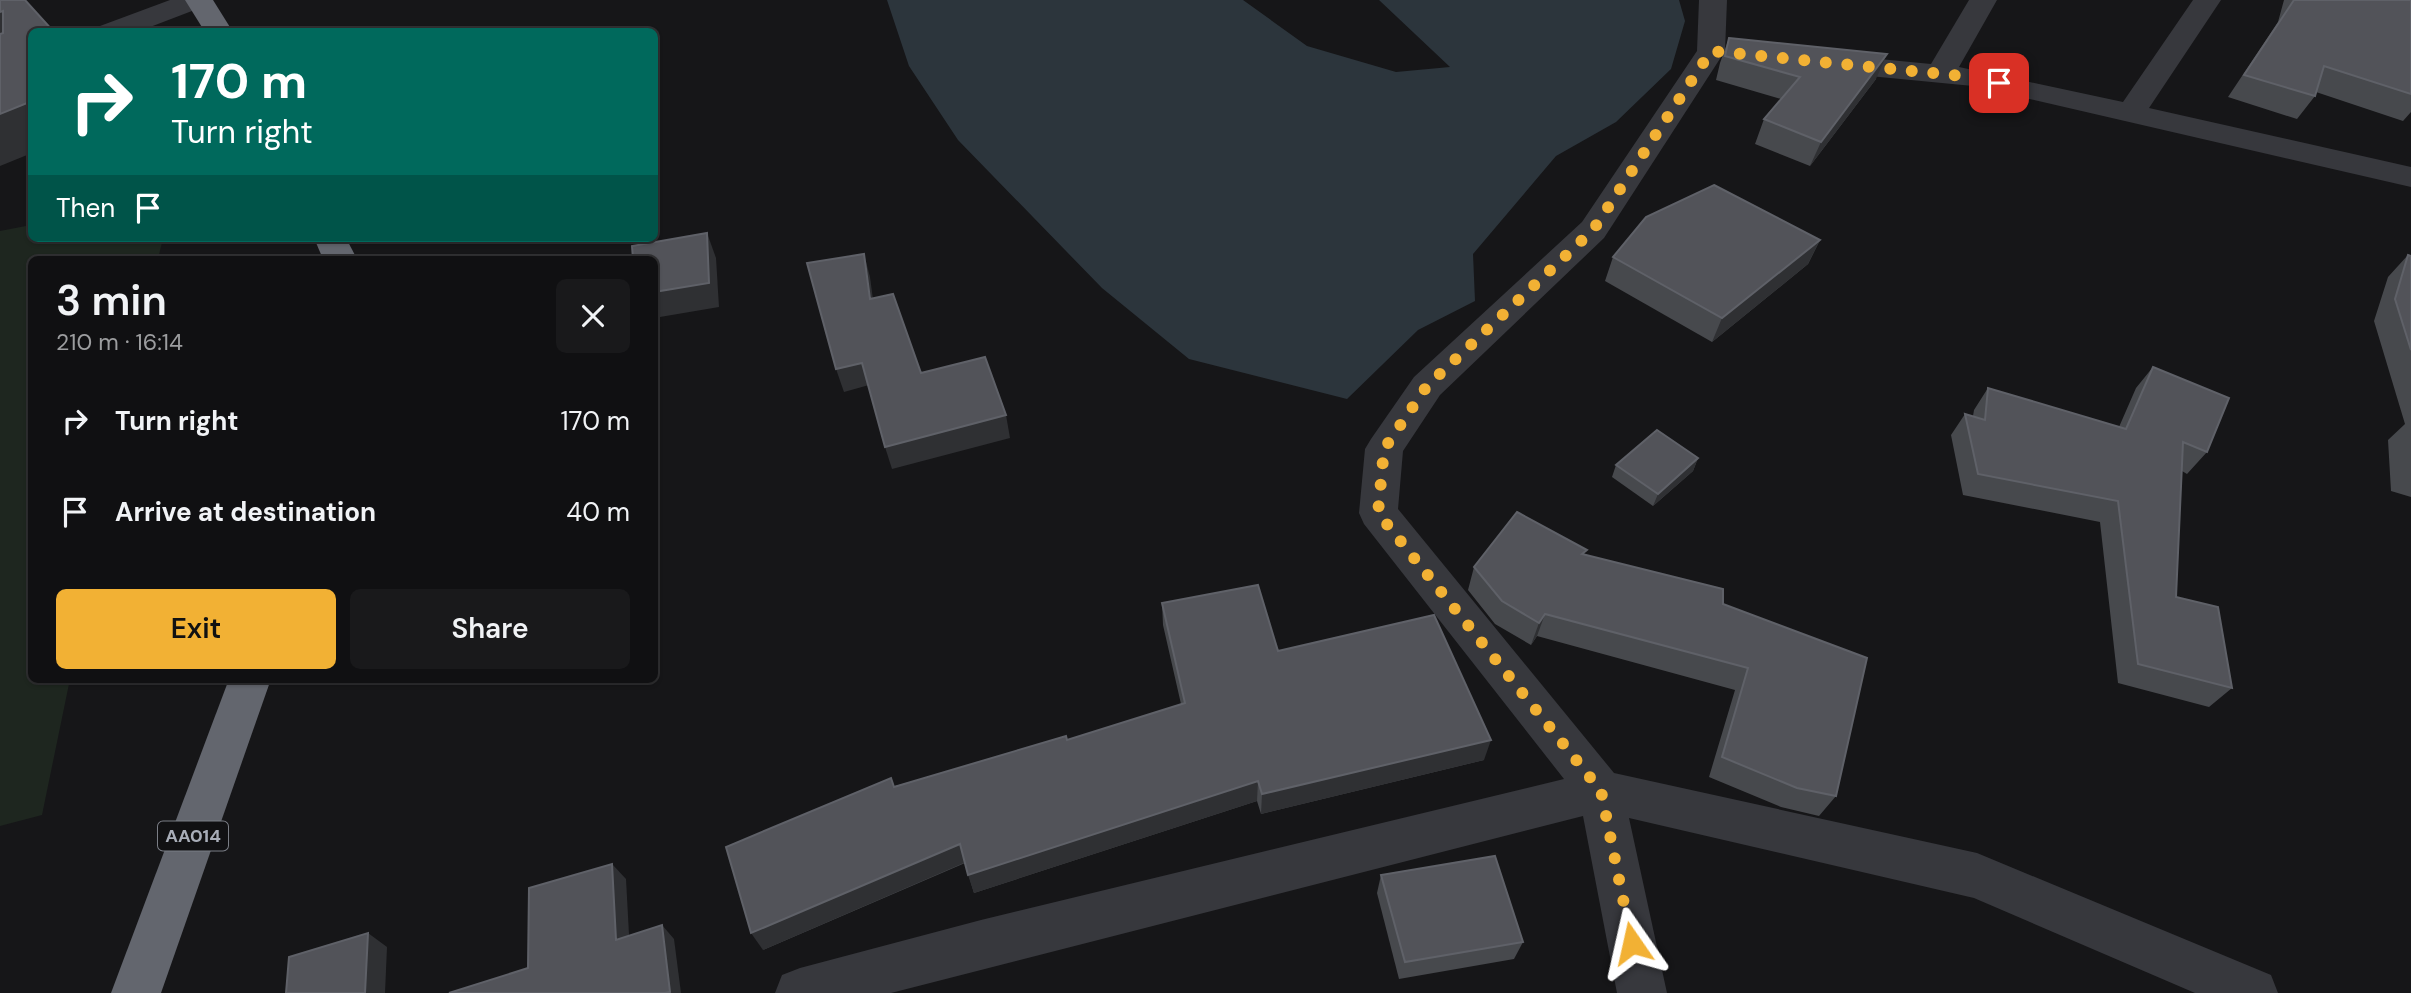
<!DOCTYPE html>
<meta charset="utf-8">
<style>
:root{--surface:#101012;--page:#19191b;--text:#f1f3f6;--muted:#9c9d9f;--line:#303032;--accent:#f2b134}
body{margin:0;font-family:"DM Sans",sans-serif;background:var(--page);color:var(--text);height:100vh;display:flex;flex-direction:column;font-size:26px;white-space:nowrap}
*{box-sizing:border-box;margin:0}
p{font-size:23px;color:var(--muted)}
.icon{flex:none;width:38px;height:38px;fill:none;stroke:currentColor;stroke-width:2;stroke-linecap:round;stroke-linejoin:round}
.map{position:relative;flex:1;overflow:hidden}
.drawer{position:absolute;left:28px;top:256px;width:630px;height:427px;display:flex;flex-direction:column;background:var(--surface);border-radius:10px;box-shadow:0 2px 5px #0004,0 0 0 2px var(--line)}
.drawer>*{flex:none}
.guide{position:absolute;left:28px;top:28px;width:630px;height:214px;border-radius:10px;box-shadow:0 2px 5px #0004,0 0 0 2px var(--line);background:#00695c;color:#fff;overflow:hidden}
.pin{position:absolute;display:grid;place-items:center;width:60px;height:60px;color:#fff;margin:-30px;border-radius:14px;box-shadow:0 4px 10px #0006}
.me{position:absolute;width:77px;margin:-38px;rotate:349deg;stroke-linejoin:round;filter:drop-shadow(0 0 5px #0008)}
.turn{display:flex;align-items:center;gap:24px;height:147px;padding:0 28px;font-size:32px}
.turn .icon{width:91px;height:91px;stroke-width:2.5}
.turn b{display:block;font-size:49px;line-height:60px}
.then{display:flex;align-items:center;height:66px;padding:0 28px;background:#0003;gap:14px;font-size:26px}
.round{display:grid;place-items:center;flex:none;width:74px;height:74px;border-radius:10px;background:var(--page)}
.summary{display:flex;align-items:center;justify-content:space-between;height:119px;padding:0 28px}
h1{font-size:42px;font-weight:600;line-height:52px}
.primary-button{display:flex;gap:14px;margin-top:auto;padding:14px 28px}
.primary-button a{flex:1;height:80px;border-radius:10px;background:var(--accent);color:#111;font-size:28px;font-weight:600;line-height:80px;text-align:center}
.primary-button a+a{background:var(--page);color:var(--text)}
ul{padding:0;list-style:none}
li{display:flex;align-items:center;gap:21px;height:91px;padding:0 28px}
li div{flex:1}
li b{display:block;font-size:26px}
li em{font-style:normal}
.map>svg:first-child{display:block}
</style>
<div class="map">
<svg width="2411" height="993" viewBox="0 0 2411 993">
<rect width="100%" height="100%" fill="#161618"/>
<path fill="#1e261f" d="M 31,225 L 32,238 L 163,238 L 158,259 L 32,259 L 32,679 L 70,679 L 42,815 L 0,826 L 0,231 Z"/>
<path fill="#2c353c" d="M 887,0 L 1243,0 L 1307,46 L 1396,72 L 1450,67 L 1379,0 L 1679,0 L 1685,21 L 1671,69 L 1616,122 L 1556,156 L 1473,254 L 1475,301 L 1418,330 L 1347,399 L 1189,359 L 1102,288 L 958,140 L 909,66 Z"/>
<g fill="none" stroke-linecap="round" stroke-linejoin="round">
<g fill="#37383d" fill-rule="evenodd">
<path d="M 170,0 L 209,0 L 205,6 L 137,32 L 96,32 L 100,26 Z"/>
<path d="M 1699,0 L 1727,0 L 1725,51 L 1604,238 L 1440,395 L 1403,451 L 1398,509 L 1614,773 L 1977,853 L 2271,975 L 2278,993 L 2195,993 L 1974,898 L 1629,818 L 1667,993 L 1617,993 L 1583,816 L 891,993 L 775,993 L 782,975 L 800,968 L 981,920 L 1564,779 L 1364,524 L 1359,513 L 1365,449 L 1371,439 L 1414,377 L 1582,222 L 1697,51 Z"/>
<path d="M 1969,0 L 1997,0 L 1959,67 L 2123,102 L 2193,0 L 2221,0 L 2149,108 L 2411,167 L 2411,187 L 1973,86 L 1828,72 L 1818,69 L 1814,63 L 1818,57 L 1828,54 L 1931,64 Z"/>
</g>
<g fill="#63666e" fill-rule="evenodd">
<path d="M 185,0 L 213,0 L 233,32 L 205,32 Z"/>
<path d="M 314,238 L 346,238 L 357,259 L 323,259 Z"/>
<path d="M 229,679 L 271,679 L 161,993 L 111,993 Z"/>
</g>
</g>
<g fill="#47494d">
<path d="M 2284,0 L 2411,0 L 2411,112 L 2403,121 L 2316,92 L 2315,96 L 2297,119 L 2228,97 L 2278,22 Z"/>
<path d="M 1729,38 L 1876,79 L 1810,166 L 1755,144 L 1764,119 L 1781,99 L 1716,80 L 1720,63 Z"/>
<path d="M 1820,240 L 1808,264 L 1712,342 L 1605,281 L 1613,257 Z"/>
<path d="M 2408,255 L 2411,256 L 2411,497 L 2391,491 L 2388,440 L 2405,424 L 2374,321 L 2388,277 Z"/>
<path d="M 2153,367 L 2207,452 L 2187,474 L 2182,471 L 2176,597 L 2232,688 L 2209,707 L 2118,683 L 2100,522 L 1963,495 L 1951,435 L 1965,414 L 1973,416 L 1974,410 L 1988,388 L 2119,427 L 2136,388 Z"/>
<path d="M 1698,458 L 1693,471 L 1653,506 L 1612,477 L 1616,465 Z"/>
<path d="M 1585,555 L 1723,604 L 1836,796 L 1819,816 L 1781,807 L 1709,777 L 1735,690 L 1537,636 L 1531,645 L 1495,624 L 1468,590 L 1474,567 Z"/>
<path d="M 1162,603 L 1278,651 L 1484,760 L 1261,814 L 1257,801 L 974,893 L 965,863 L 763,950 L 895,786 L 1067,740 L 1181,704 L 1163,625 Z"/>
<path d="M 1381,875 L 1523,942 L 1514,959 L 1399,979 L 1377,893 Z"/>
</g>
<g fill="#2f3033">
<path d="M 3,11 L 32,47 L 0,60 L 0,12 Z"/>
<path d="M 1887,54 L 1876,79 L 1810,166 L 1821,142 Z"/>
<path d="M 32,101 L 32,153 L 0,166 L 0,114 Z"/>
<path d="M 707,233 L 716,258 L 719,307 L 654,318 L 654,292 Z"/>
<path d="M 1820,240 L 1808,264 L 1712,342 L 1722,318 Z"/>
<path d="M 864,254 L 870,277 L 876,322 L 870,299 Z"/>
<path d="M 862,363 L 869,385 L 844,392 L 836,369 Z"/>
<path d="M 1006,415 L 1010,438 L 892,469 L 885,447 Z"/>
<path d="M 1698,458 L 1693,471 L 1653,506 L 1658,494 Z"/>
<path d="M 1545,614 L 1537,636 L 1531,645 L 1539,623 Z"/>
<path d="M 1491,740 L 1484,760 L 1261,814 L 1262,794 Z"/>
<path d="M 1258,781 L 1257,801 L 974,893 L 968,875 Z"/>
<path d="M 960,844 L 966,862 L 763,950 L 751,933 Z"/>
<path d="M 612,864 L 626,879 L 630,953 L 616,940 Z"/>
<path d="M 662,925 L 674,939 L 681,993 L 665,993 Z"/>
<path d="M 368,933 L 387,947 L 385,993 L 365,993 Z"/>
</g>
<g fill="#525359" stroke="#5f6168" stroke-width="2">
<path d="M 0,0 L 25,0 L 54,32 L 32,32 L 32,101 L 0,114 L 0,34 L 3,33 L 3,11 L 0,12 Z"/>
<path d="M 2294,0 L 2411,0 L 2411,94 L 2324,66 L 2315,96 L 2244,75 Z"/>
<path d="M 1729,38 L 1887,54 L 1821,142 L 1764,119 L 1800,77 L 1725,56 Z"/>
<path d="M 1714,185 L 1820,240 L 1722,318 L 1613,257 L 1646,217 Z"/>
<path d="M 707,233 L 709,283 L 654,292 L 654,259 L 633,259 L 632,246 Z"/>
<path d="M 864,254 L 870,299 L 893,294 L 921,373 L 985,357 L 1006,415 L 885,447 L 862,363 L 836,369 L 807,263 Z"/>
<path d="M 2408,255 L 2411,256 L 2411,350 L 2395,299 Z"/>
<path d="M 2153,367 L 2229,398 L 2207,452 L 2183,442 L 2176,597 L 2218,607 L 2232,688 L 2138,664 L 2118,501 L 1978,474 L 1965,414 L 1985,420 L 1988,388 L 2126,429 Z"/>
<path d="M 1657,430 L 1698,458 L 1658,494 L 1616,465 Z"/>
<path d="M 1517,512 L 1587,550 L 1582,554 L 1723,589 L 1723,604 L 1867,658 L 1836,796 L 1797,788 L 1722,757 L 1748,668 L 1545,614 L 1539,623 L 1502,601 L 1474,567 Z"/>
<path d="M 1258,585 L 1278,651 L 1434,615 L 1491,740 L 1262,794 L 1258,781 L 968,875 L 960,844 L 751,933 L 726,847 L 891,778 L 894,787 L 1066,736 L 1067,740 L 1185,703 L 1162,603 Z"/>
<path d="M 1495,856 L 1523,942 L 1405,962 L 1381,875 Z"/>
<path d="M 612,864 L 616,940 L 662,925 L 670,992 L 665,993 L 449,993 L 528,968 L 529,888 Z"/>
<path d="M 368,933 L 365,993 L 286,993 L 289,957 Z"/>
</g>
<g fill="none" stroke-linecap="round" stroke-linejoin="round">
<path stroke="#f2b134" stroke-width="12" stroke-dasharray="0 21.6" d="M 1632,943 L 1601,791 L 1378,513 L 1384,449 L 1427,386 L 1593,230 L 1711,51 L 1973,77 L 1999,83"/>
</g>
<g text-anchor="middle" stroke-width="7" stroke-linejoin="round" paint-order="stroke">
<rect fill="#111113" stroke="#7b7e86" stroke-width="2" x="158" y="821.5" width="70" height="29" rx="5"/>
<g font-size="18" font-weight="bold" fill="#a8adb8">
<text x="193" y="842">AA014</text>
</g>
</g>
</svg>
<div class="pin" style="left:1999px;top:83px;background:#d93025"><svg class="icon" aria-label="arrive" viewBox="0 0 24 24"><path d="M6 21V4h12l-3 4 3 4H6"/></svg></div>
<svg class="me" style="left:1632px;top:943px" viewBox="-20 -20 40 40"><path d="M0-17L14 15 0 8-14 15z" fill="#f2b134" stroke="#fff" stroke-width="4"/></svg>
<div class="guide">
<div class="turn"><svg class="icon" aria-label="right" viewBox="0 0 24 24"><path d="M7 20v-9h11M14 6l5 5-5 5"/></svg><div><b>170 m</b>Turn right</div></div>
<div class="then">Then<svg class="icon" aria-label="arrive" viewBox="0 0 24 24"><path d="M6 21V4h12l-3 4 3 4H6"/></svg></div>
</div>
<section class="drawer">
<div class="summary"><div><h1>3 min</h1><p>210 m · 16:14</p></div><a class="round"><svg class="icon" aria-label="close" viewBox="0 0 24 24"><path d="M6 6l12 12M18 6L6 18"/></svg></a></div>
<ul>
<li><svg class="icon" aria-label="right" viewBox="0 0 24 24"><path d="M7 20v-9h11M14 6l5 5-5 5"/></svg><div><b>Turn right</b></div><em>170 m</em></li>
<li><svg class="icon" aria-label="arrive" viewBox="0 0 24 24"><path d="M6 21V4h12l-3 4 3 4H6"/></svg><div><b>Arrive at destination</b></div><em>40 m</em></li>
</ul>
<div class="primary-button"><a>Exit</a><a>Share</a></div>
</section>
</div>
